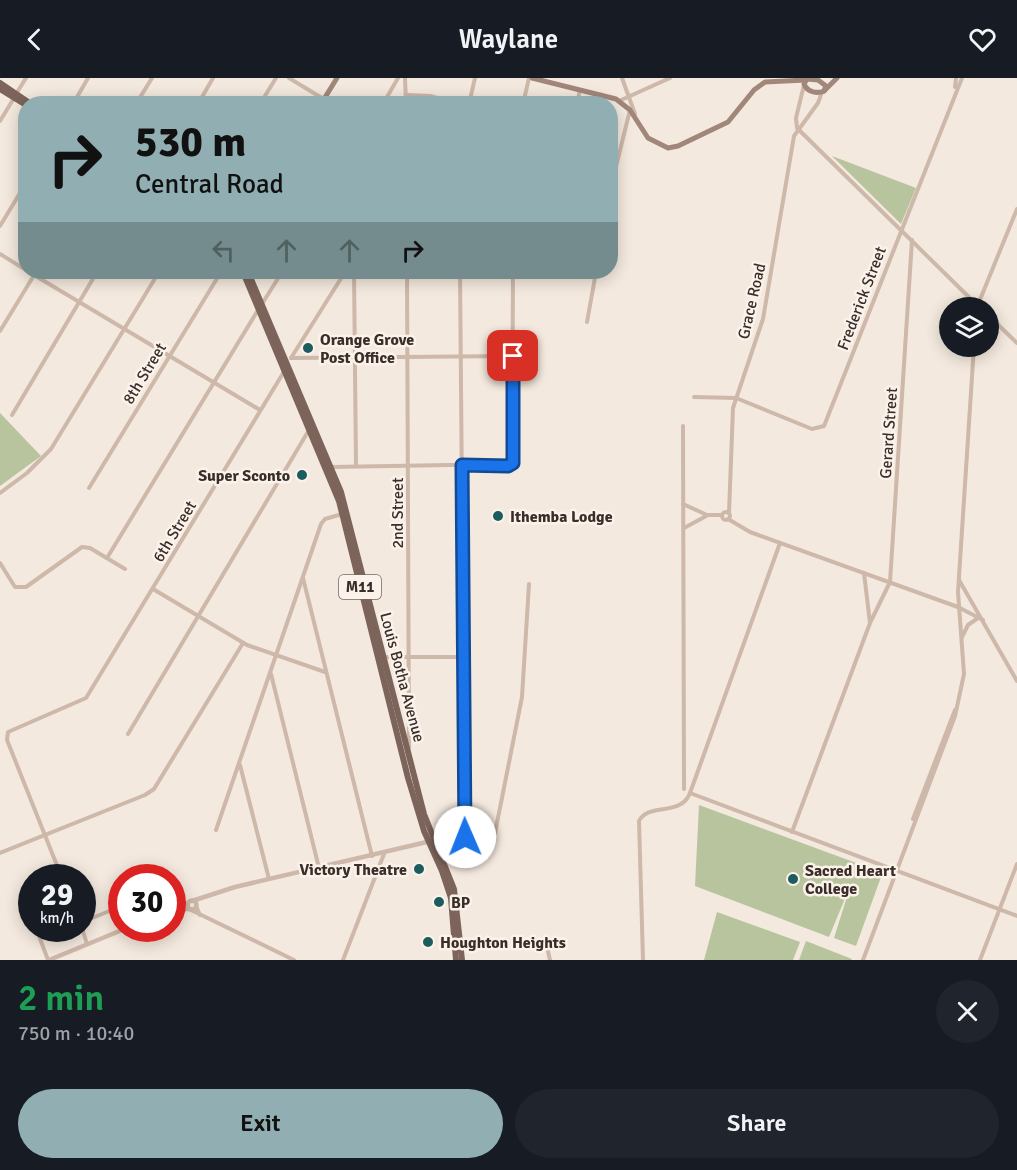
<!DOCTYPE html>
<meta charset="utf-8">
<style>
:root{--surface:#171b24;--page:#20242c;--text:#f1f3f6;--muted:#9ea1a6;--accent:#91afb2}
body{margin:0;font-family:Signika,sans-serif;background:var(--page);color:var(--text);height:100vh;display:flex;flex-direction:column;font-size:22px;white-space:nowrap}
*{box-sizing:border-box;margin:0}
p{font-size:20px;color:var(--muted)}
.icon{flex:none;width:33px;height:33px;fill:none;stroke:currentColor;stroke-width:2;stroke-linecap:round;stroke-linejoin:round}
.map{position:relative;height:882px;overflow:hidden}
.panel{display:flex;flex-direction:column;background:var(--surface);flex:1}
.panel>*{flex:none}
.top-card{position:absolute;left:18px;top:18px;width:600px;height:183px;border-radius:24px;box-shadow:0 3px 15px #0003;background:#91afb2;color:#111;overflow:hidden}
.buttons{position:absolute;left:939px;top:219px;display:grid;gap:12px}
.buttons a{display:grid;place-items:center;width:60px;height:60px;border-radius:50%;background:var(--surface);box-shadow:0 3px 15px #0003;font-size:30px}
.speed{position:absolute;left:18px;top:786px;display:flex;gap:12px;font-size:30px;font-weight:700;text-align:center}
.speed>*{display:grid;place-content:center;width:78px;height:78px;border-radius:50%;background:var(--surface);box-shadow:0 3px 15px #0003;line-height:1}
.speed small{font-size:15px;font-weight:400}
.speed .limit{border:9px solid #d22;background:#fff;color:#111}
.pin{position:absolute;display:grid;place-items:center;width:51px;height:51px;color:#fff;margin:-26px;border-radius:12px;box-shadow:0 3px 9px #0006}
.me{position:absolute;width:66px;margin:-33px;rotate:359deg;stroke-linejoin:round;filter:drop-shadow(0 0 4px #0008)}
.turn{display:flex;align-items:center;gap:21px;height:126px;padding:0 18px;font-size:27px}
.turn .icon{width:78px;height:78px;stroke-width:2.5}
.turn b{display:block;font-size:42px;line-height:51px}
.lanes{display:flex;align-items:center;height:57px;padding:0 18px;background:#0003;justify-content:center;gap:30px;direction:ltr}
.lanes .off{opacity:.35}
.round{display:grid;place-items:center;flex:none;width:63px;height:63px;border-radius:32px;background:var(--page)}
.headline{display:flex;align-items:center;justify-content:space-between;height:102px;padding:0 18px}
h1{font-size:36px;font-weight:600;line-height:45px;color:#1e9e55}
.cta{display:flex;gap:12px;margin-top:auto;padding:12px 18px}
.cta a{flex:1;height:69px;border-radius:36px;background:var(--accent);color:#111;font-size:24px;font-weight:600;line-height:69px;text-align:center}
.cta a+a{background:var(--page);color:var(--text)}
header{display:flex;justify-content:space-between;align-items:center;height:78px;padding:0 18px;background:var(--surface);font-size:27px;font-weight:600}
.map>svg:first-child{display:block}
</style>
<header><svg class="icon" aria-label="back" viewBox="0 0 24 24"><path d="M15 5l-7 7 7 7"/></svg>Waylane<svg class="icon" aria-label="heart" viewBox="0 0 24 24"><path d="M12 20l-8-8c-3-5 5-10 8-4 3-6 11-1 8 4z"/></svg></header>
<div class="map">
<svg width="1017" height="882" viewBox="0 0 1017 882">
<rect width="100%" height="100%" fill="#f4e9de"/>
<g fill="#b8c49d">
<path d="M 832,78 L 916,110 L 901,146 Z"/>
<path d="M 0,335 L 41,378 L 0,408 Z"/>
<path d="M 699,727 L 859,786 L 857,790 L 881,799 L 856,868 L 834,860 L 851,806 L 829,859 L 695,808 Z"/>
<path d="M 717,834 L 800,864 L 793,882 L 704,882 Z"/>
<path d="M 806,863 L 852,881 L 851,882 L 799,882 Z"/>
</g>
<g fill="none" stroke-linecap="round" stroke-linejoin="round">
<g stroke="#cdb8a9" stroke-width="4">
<path d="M 289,0 L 332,26"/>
<path d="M 405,0 L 406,26"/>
<path d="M 622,0 L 635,36"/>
<path d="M 804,7 L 796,40 L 797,50 L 980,230"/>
<path d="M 955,9 L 956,0"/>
<path d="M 16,16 L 26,0"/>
<path d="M 406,17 L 430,18 L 460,26"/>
<path d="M 619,23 L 670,0"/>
<path d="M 73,26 L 88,0"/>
<path d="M 136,26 L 152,0"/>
<path d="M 198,26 L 213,0"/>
<path d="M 260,26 L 276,0"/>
<path d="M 383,26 L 398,0"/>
<path d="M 469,26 L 475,0"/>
<path d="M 523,26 L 529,0"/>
<path d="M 577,26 L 580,12"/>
<path d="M 0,43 L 14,20"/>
<path d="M 610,113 L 630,32"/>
<path d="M 0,148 L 26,105"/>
<path d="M 0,176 L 26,192"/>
<path d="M 29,194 L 260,332"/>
<path d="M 354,194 L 356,388"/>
<path d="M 407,194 L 409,670"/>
<path d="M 460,194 L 465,759"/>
<path d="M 262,226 L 282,194"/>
<path d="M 977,229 L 1017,131"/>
<path d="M 988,237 L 1017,265"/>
<path d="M 587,244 L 596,194"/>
<path d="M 0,253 L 36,194"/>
<path d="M 291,280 L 513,278"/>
<path d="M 291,280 L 345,194"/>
<path d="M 694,319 L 736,320 L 812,351 L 824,348 L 962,0"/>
<path d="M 12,337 L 97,194"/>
<path d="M 683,348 L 684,711"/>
<path d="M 331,389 L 512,386 L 513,194"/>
<path d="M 89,410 L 221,194"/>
<path d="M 0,415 L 27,395 L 51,371 L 159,194"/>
<path d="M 683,426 L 707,437"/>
<circle cx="726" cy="438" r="4"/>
<path d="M 729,435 L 733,330 L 763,241 L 794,58 L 818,25 L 822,14"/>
<path d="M 728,441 L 750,454 L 958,529 L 983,542"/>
<path d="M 684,450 L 708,437 L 722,437"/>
<path d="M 107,480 L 258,232"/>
<path d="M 0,485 L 15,509 L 26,509 L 82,469 L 90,470 L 125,491"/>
<path d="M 864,495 L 870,545"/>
<path d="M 303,500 L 372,778"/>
<path d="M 959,502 L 1017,603"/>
<path d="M 153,511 L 247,567 L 325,594"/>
<path d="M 962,559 L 968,547 L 978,540"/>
<path d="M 384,579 L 463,579"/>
<path d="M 271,596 L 319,790"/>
<path d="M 128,656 L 309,352"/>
<path d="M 240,687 L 269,801"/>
<path d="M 690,715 L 780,465"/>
<path d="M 913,741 L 955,632"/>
<path d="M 216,752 L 321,446 L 325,441 L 342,436"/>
<path d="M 792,754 L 870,545 L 890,504 L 912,162"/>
<path d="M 434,763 L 495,755 L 522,619 L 529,506"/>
<path d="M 0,775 L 145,717 L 154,711 L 243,565"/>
<path d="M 62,800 L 7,662 L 8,654 L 86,620 L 285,292"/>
<path d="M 196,828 L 200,837"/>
<path d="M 28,829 L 32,838"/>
<path d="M 191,832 L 294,882"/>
<path d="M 82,844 L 112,832"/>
<path d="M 36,850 L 48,882"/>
<path d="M 82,850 L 87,866"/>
<path d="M 547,869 L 550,882"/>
<path d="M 343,882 L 384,776"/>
<path d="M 643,882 L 639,743 C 648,724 681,739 690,715 L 1017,838"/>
<path d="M 863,882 L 955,638 L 964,596 L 958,514 L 974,268"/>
<path d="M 980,882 L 1017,786"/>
</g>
<g stroke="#cdb8a9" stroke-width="4.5">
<circle cx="192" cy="827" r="4.5"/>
<path d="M 192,823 L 235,809 L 431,763"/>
<path d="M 172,831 L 188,825"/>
<path d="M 172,832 L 189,831"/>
<path d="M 49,882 L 127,850"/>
</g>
<g stroke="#a1877a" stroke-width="5">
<path d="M 532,0 L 616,21 L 630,32 L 648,60 L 668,70 L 678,68 L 728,44 L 754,12 L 765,4 L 806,2"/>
<path d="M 807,1 L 818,2 L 826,8 L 824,13 C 817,16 807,14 804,6 Z"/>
<path d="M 824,13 L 837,0"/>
<path d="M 321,26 L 337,0"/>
</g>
<g stroke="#7c645a" stroke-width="6">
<path d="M 0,5 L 31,26"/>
<path d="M 0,11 L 26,27"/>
<path d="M 243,194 L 339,423 L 408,700 L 424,753 L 442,793 L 451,820 L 456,882"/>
<path d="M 248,194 L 341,414 L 424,736 L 454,811 L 462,882"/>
</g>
</g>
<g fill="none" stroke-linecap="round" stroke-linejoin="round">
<defs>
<path id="route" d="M 465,759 L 462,387 L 508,388 L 513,385 L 513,278"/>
</defs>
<use href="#route" stroke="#114b97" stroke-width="15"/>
<use href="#route" stroke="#1a73e8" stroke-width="10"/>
</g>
<g fill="#1c5c5e" stroke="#fbf3eb" stroke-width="2">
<circle cx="308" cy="270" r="6"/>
<circle cx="302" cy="397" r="6"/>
<circle cx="498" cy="438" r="6"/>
<circle cx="419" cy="791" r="6"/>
<circle cx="793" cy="801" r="6"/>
<circle cx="439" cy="824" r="6"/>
<circle cx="428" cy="864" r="6"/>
</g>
<g text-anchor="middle" stroke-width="5" stroke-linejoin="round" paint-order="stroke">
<rect fill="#fbf3eb" stroke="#746963" stroke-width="1.5" x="339" y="497" width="42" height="24" rx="4.5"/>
<g font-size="15" font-weight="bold" fill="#3a2e29">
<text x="360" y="514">M11</text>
</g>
<g font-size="16" fill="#3a2e29" stroke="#fbf3eb">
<text transform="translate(861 220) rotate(-69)" y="6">Frederick Street</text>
<text transform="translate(751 223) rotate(-77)" y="6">Grace Road</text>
<text transform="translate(144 295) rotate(-59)" y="6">8th Street</text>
<text transform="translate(888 355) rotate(-86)" y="6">Gerard Street</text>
<text transform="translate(397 435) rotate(-90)" y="6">2nd Street</text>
<text transform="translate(174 453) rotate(-59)" y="6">6th Street</text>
<text transform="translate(403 599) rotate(75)" y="6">Louis Botha Avenue</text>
</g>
<g font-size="16" font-weight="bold" fill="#3a2e29" stroke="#fbf3eb" text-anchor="start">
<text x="320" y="267">Orange Grove<tspan x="320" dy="18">Post Office</tspan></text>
<text x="290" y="403" text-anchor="end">Super Sconto</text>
<text x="510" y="444">Ithemba Lodge</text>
<text x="407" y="797" text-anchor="end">Victory Theatre</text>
<text x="805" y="798">Sacred Heart<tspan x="805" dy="18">College</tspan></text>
<text x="451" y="830">BP</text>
<text x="440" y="870">Houghton Heights</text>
</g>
</g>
</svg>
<div class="buttons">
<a><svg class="icon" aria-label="layers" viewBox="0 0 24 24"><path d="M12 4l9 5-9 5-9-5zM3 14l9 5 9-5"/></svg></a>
</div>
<div class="speed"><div>29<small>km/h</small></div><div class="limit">30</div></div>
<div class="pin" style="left:513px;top:278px;background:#d93025"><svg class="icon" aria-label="arrive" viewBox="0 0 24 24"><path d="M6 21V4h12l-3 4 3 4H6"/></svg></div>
<svg class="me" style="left:465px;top:759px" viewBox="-20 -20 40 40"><circle r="19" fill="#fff"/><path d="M0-13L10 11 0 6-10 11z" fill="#1a73e8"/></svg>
<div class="top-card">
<div class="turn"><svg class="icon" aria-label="right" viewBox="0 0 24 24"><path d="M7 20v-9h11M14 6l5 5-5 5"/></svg><div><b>530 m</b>Central Road</div></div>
<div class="lanes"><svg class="icon off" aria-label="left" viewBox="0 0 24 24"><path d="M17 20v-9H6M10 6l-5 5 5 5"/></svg><svg class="icon off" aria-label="ahead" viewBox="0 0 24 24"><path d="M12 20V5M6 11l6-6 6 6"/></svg><svg class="icon off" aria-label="ahead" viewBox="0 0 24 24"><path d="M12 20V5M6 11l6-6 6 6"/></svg><svg class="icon" aria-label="right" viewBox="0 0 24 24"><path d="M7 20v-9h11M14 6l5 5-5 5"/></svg></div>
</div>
</div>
<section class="panel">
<div class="headline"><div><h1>2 min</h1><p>750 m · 10:40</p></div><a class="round"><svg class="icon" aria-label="close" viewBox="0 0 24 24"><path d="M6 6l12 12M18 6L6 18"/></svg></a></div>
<div class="cta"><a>Exit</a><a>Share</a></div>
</section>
